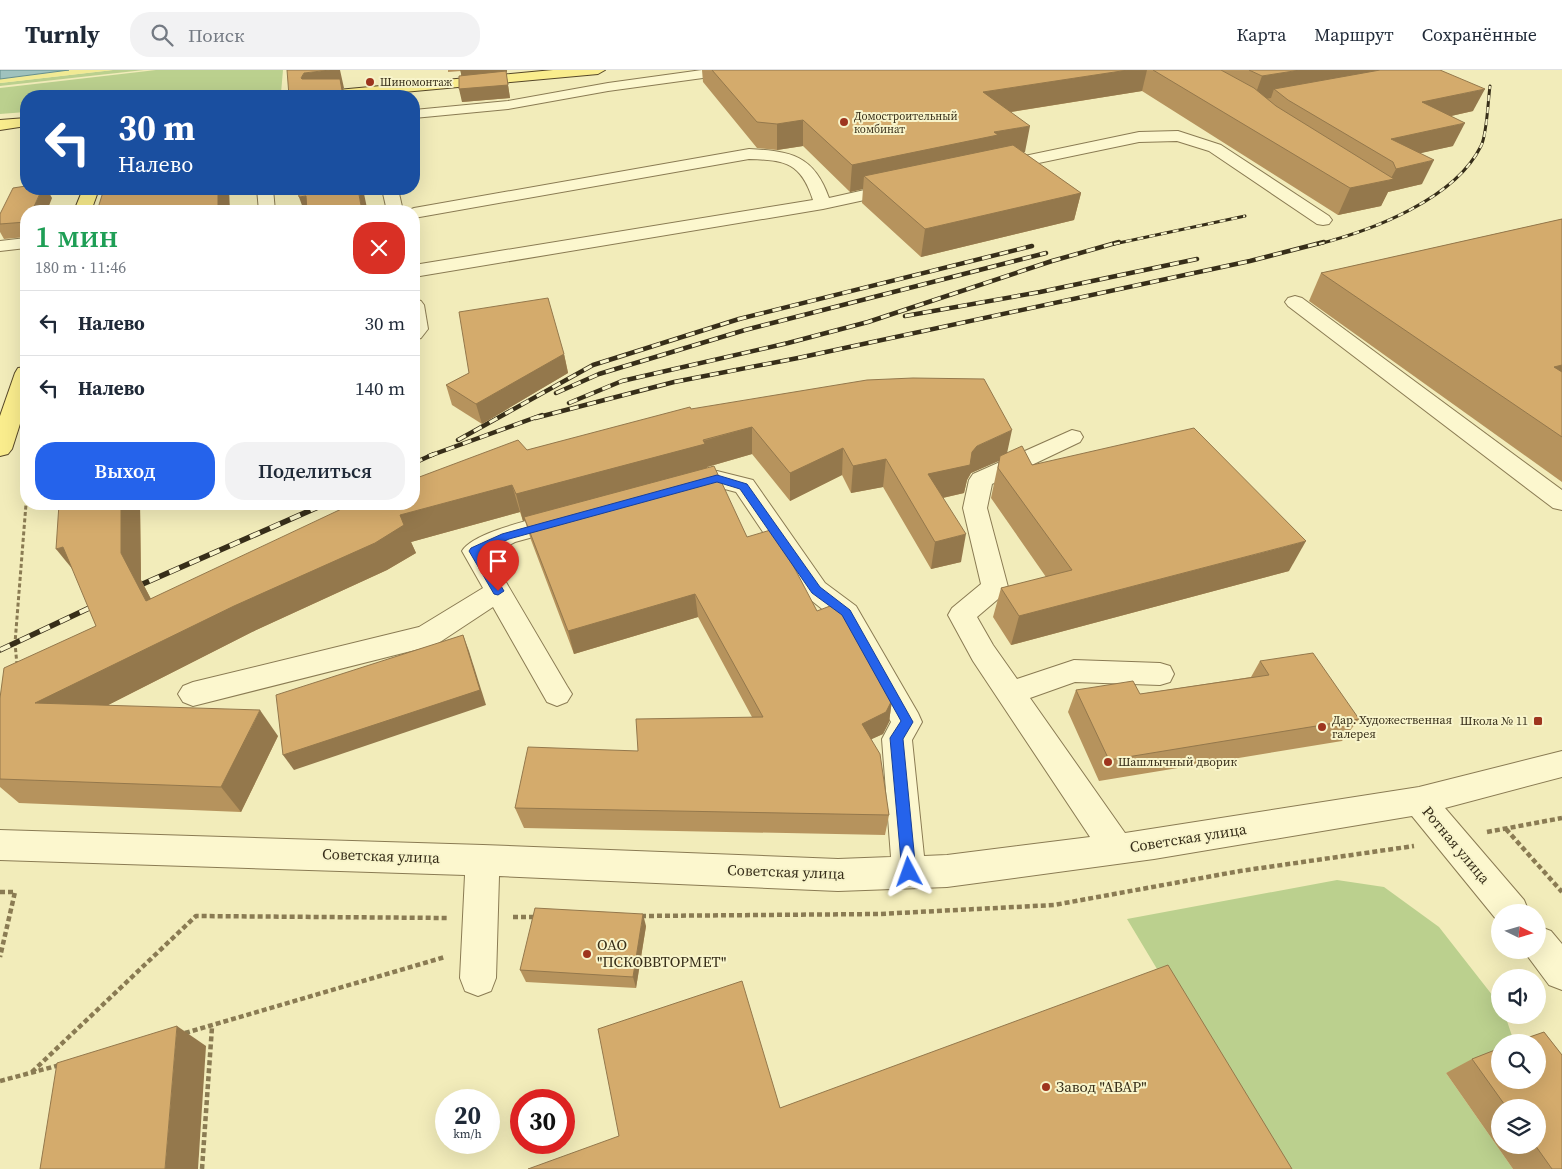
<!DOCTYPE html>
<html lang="ru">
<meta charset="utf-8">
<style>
:root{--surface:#fff;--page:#f2f2f3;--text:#1f2937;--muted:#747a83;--line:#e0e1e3;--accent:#2563eb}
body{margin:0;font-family:"Source Serif 4",serif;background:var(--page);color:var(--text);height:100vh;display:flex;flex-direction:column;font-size:19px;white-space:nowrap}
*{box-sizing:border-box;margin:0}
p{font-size:16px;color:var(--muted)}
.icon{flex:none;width:28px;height:28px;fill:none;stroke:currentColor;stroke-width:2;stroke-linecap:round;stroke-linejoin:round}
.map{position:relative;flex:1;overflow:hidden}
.side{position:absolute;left:20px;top:135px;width:400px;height:305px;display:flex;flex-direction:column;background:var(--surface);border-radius:20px;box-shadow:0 5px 20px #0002}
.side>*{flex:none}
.banner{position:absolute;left:20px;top:20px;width:400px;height:105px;border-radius:20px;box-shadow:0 5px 20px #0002;background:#1a4fa0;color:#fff;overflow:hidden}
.needle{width:32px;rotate:95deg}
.controls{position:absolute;left:1491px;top:834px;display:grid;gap:10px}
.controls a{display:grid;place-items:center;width:55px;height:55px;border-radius:50%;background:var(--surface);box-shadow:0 5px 20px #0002;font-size:25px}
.speed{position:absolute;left:435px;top:1019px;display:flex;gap:10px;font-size:25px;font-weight:700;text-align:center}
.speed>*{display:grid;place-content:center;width:65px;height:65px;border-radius:50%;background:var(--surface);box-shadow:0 5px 20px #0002;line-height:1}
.speed small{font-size:12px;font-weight:400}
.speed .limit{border:8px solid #d22;background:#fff;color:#111}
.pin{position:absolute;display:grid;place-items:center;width:42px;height:42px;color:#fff;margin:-51px -21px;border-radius:50% 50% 50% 0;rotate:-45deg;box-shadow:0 0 5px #0007}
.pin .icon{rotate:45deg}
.me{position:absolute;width:55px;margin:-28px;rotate:356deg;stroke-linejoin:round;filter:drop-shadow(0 0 4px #0008)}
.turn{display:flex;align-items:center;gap:18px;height:105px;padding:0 15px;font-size:22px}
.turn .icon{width:65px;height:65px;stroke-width:2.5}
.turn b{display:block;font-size:35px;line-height:42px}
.round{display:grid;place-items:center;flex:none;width:52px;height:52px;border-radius:20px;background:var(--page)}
.summary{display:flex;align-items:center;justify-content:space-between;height:85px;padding:0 15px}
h1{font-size:30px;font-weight:600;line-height:38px;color:#1e9e55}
.primary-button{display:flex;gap:10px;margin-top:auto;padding:10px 15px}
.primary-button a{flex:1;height:58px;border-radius:20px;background:var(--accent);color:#fff;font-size:20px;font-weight:600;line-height:58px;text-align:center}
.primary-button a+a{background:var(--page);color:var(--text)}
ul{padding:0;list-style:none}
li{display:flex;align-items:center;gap:15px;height:65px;padding:0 15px;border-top:1px solid var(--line)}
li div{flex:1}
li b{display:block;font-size:19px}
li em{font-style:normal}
header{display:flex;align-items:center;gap:30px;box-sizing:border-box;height:70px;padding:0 25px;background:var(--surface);border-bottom:1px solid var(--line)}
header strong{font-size:24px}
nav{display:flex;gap:28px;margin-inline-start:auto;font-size:18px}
.search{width:350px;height:45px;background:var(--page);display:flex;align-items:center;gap:12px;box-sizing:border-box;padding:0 18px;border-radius:20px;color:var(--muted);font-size:19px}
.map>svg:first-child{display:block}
</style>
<header>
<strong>Turnly</strong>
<div class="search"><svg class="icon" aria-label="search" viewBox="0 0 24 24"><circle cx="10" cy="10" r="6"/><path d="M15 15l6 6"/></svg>Поиск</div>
<nav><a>Карта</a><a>Маршрут</a><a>Сохранённые</a></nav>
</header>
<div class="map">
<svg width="1562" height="1099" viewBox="0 0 1562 1099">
<rect width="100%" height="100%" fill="#f2ecba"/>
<g fill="#bbd08e">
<path d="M 113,0 L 144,0 L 0,16 L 0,13 Z"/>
<path d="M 156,0 L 283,0 L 281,23 L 234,26 L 26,26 L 26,42 L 0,44 L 0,18 Z"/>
<path d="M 1337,810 L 1384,817 L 1439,857 L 1500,935 L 1500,945 L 1505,945 L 1514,972 L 1500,972 L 1500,983 L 1446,1003 L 1513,1099 L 1257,1099 L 1160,904 L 1127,849 Z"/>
</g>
<path fill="#f1ea94" d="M 69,0 L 113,0 L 0,13 L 0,9 Z"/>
<path fill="#9fc2be" stroke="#66908d" d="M 0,0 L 69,0 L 0,9 Z"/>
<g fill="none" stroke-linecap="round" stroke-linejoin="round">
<defs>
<g id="minor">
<path d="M 702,0 L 739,0 L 732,4 L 608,21 L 508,39 L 414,48 L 414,40 L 508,31 L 608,13 Z"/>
<path d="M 1178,61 L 1221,75 L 1329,146 L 1332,150 L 1329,154 L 1323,155 L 1317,154 L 1209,81 L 1177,71 L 1139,72 L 996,102 L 990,100 L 988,97 L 990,94 L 996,92 L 1139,62 Z"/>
<path d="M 749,79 C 790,81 814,85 829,128 L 900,112 L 906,113 L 908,117 L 906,121 L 823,139 L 414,207 L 414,195 L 813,130 C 801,93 786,90 749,89 L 414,148 L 414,141 L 407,141 L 414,138 Z"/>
<path d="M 257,119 L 273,119 L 275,141 L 259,141 Z"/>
<path d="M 382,119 L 398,119 L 403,141 L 387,141 Z"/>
<path d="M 26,168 L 26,178 L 0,181 L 0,171 Z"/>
<path d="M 1295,226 L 1302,228 L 1562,420 L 1562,440 L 1553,438 L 1288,236 L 1285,232 L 1288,228 Z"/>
<path d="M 414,229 L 421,231 L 424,235 L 428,259 L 421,268 L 414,270 Z"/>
<path d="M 1072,360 L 1080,362 L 1083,367 L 1080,372 L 992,414 L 987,438 L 1008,517 L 1004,524 L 977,547 L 993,575 L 1017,609 L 1074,590 L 1160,593 L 1170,596 L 1174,604 L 1170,612 L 1160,615 L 1075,612 L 1030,628 L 1125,763 L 1419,717 L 1562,681 L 1562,707 L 1445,738 L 1524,830 L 1529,842 L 1500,842 L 1500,854 L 1412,746 L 1154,789 L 947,817 L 838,821 L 499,806 L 496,908 L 491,921 L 478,926 L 465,921 L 460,908 L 465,805 L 0,790 L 0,760 L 483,775 L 838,789 L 891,787 L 882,669 L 891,652 L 836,550 L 807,527 L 736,422 L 717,417 L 683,426 L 674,424 L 671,418 L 674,412 L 717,401 L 753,410 L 825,513 L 856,536 L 918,643 L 922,652 L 912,670 L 924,786 L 947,785 L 1090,767 L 973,591 L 948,545 L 952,538 L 981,514 L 963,438 L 969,410 L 973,404 Z"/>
<path d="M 564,441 L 573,444 L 576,450 L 573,456 L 515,472 L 490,485 L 567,616 L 572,624 L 567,632 L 557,636 L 547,632 L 493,537 L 437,574 L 427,577 L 193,636 L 183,632 L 178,624 L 183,616 L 193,612 L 419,557 L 483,518 L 462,481 C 474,461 540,448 564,441 Z"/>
<path d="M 1538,856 L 1551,861 L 1562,874 L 1562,920 L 1549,915 L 1523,880 L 1538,880 Z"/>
</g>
<g id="major">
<path d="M 553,0 L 605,0 L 598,4 L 360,26 L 309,26 L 311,23 L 316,22 Z"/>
<path d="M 26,48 L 26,56 L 0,60 L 0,50 Z"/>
<path d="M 83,119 L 99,119 L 91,141 L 74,141 Z"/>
<path d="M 26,297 L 26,335 L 12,379 L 8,384 L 0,386 L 0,346 L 15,303 L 18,298 Z"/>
</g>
</defs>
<use href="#minor" stroke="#8a7b53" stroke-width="2"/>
<use href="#major" stroke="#564728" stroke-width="2"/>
<path stroke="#8a7b53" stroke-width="3" stroke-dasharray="4 2.5" stroke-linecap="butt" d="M 17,595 L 15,573 L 26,434"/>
<g stroke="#8a7b53" stroke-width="4.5" stroke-dasharray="5 3" stroke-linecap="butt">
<path d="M 1506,759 L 1562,822"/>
<path d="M 1487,762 L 1562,748"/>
<path d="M 0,822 L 15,822 L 0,887"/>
<path d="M 641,846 L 879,844 L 1054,835 L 1240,801 L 1414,776"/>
<path d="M 513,847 L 537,847"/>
<path d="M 185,963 L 445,887"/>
<path d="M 32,1002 L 196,846 L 447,848"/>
<path d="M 0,1011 L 60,995"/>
<path d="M 202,1099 L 212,957"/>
</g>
<use href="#minor" fill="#fcf7ce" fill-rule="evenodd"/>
<use href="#major" fill="#faed8d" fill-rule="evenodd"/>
<defs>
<g id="rail-far2">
<path d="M 1114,174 L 1245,146"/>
<path d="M 1319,174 C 1373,160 1455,129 1481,76 C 1487,65 1488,30 1490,16"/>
</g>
<g id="rail-far1">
<path d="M 905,246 L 1040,222 L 1197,189"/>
<path d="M 556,323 L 599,304 L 745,260 L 1046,183"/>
<path d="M 569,333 L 622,311 L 788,273 L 868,252 L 1052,191 L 1119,172"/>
<path d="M 535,348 L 674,312 L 798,288 L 1250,191 L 1324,172"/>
<path d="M 458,370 L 593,295 L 739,249 L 1032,176"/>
<path d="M 429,386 L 542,345"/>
<path d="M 414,393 L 434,384"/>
</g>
<g id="rail">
<path d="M 129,520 L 325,434"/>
<path d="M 0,580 L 102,532"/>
</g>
</defs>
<use href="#rail-far2" stroke="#372e19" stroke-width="3"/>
<use href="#rail-far1" stroke="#372e19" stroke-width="4.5"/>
<use href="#rail" stroke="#372e19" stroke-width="5.5"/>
<use href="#rail-far2" stroke="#f8f4ca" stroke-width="2" stroke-dasharray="6" stroke-linecap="butt"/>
<use href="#rail-far1" stroke="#f8f4ca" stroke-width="3" stroke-dasharray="9" stroke-linecap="butt"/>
<use href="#rail" stroke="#f8f4ca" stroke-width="4" stroke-dasharray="11" stroke-linecap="butt"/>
</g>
<g fill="#b6935d" fill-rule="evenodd">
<path d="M 448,0 L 507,0 L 507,2 L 506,2 L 510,28 L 462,32 L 461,5 L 461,1 L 448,2 Z"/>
<path d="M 702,0 L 1440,0 L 1473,41 L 1451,46 L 1453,76 L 1420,83 L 1422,114 L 1388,122 L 1381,136 L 1338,145 L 1142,21 L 1011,42 L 1025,82 L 1022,82 L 1081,123 L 1074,150 L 921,187 L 862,133 L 863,119 L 850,122 L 803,76 L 777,80 L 757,78 L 703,12 Z"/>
<path d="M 52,128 L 26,141 L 26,167 L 4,169 L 0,162 L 0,144 Z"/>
<path d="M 1562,149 L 1562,412 L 1309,231 L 1321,203 Z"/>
<path d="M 564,284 L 568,303 L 482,354 L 452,335 L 446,315 L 469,303 Z"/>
<path d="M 691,339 L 1007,383 L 1032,395 L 1289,501 L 1011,575 L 993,547 L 1001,518 L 1046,507 L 991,428 L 999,390 L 971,403 L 967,410 L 964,423 L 943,428 L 961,492 L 931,499 L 883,417 L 851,423 L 842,405 L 790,431 L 752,384 L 707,397 L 707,398 L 747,467 L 817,541 L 892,630 L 889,652 L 883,664 L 871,669 L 889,745 L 885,765 L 524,758 L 515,738 L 638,681 L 752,647 L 698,547 L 574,584 L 531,470 L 525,451 L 523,451 L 520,442 L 411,472 L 416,483 L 387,500 L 252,562 L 108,635 L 278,666 L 241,742 L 19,733 L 0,717 L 0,628 L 96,556 L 59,434 L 140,434 L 141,510 L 151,529 L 527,380 Z"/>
<path d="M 1260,591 L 1359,649 L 1342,671 L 1099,711 L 1068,642 L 1076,620 L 1140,624 L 1251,607 Z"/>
<path d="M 646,856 L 636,918 L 526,912 L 520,900 Z"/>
<path d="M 1544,962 L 1562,985 L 1562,1099 L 1513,1099 L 1446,1003 L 1472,989 L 1500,978 L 1500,1010 L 1538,1010 L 1538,972 L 1515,972 ZM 1500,1038 L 1538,1038 L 1538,1075 L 1500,1075 Z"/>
</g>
<g fill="#94784c">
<path d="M 330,0 L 340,0 L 344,18 L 343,18 L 345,26 L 311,21 L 301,8 L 304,3 Z"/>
<path d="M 460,0 L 507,0 L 507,2 L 506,2 L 510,28 L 462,32 L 459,19 L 462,7 Z"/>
<path d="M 1128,0 L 1147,0 L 1142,21 L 979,47 L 983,22 Z"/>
<path d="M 1300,0 L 1396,0 L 1274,19 L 1271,28 L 1253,31 L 1262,6 Z"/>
<path d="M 1485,19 L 1473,41 L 1411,55 L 1422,32 Z"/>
<path d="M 803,50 L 803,76 L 777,80 L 777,54 Z"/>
<path d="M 1465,53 L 1453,76 L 1390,90 L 1391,69 Z"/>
<path d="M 1030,56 L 1025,82 L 994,88 L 864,106 L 863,119 L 850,122 L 852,95 L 994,62 Z"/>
<path d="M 1434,90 L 1422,114 L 1388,122 L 1381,136 L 1338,145 L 1350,118 L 1390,110 L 1396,99 Z"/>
<path d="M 42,119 L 47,119 L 52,128 L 47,141 L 32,141 Z"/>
<path d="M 218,119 L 229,119 L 230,141 L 218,141 Z"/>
<path d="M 358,119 L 363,119 L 367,138 L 365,138 L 365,141 L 362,141 Z"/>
<path d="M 1081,123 L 1074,150 L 921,187 L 925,159 Z"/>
<path d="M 306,126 L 312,141 L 304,141 L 299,127 Z"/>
<path d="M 564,284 L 568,303 L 482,354 L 476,334 Z"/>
<path d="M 1562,295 L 1562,318 L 1554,297 Z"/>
<path d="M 752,357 L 752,384 L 707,397 L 707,402 L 523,451 L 516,424 Z"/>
<path d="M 1012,360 L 1006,388 L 971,403 L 967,410 L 964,423 L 924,432 L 928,404 L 977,376 Z"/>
<path d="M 843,378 L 842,405 L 790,431 L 790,403 Z"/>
<path d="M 886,389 L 883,417 L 851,423 L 853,396 Z"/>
<path d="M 512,415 L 520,442 L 411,472 L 416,483 L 387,500 L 252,562 L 61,659 L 35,633 L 400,445 Z"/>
<path d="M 121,434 L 140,434 L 141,510 L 166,558 L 146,531 L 121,483 Z"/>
<path d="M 966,464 L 961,492 L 931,499 L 935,472 Z"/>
<path d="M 1306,471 L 1289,501 L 1011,575 L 1019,546 Z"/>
<path d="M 63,477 L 78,506 L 56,479 Z"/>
<path d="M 695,524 L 698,547 L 574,584 L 568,561 Z"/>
<path d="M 463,565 L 469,581 L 486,635 L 294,700 L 283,685 Z"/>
<path d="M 892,630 L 889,652 L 883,664 L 859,675 L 862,654 Z"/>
<path d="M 260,640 L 278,666 L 241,742 L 221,717 Z"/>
<path d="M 643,844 L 646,856 L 636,918 L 633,907 Z"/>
<path d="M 177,956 L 206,976 L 198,1099 L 165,1099 Z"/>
</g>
<g fill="#d4ab6c" stroke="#94784c">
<path d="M 287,0 L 330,0 L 304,3 L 301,8 L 302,9 L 340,9 L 343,26 L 289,26 Z"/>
<path d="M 712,0 L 1128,0 L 983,22 L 1030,56 L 994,62 L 998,65 L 852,95 L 803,50 L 777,54 L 757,52 Z"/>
<path d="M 1153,0 L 1221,0 L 1254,18 L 1276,36 L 1394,109 L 1350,118 Z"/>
<path d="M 1249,0 L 1300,0 L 1262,6 Z"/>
<path d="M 1380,0 L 1440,0 L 1485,19 L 1422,32 L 1465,53 L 1391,69 L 1434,90 L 1396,99 L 1393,92 L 1288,30 L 1274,19 Z"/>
<path d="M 506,1 L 508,15 L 459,19 L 459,6 Z"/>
<path d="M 1013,75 L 1081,123 L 925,159 L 864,106 Z"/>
<path d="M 26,116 L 26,119 L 42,119 L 32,141 L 26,141 L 26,152 L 0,154 L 0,144 L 13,118 Z"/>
<path d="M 104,119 L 218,119 L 218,141 L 97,141 Z"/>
<path d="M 298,119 L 358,119 L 362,141 L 307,141 L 306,126 L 299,127 Z"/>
<path d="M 1562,149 L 1562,295 L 1554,297 L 1562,302 L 1562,367 L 1321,203 Z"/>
<path d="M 548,228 L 564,284 L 476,334 L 446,315 L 469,303 L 459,242 Z"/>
<path d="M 913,308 L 984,309 L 1012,360 L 977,376 L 972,382 L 970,395 L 928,404 L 966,464 L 935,472 L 886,389 L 853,396 L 843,378 L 790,403 L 752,357 L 703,370 L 705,374 L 516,424 L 512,415 L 400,445 L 404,455 L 375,473 L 234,536 L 35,633 L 260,640 L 221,717 L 0,709 L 0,628 L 4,598 L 96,556 L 63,477 L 56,479 L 59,434 L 121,434 L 121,483 L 146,531 L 352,434 L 414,434 L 414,409 L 518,370 L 527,380 L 690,337 L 691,339 L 867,310 Z"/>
<path d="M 1194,358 L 1306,471 L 1019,546 L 1001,518 L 1072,500 L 998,398 L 1000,386 L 1022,376 L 1032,395 Z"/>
<path d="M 714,396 L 747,467 L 774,459 L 817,541 L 838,533 L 892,630 L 886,642 L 862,654 L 880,684 L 889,745 L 515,738 L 528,677 L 638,681 L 636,649 L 763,647 L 695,524 L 568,561 L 524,447 Z"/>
<path d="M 463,565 L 480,620 L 283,685 L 276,625 Z"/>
<path d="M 1313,583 L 1359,649 L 1109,690 L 1076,620 L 1133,611 L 1140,624 L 1269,605 L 1260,591 Z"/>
<path d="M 535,838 L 643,844 L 633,907 L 520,900 Z"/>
<path d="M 1168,895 L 1292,1099 L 528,1099 L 619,1066 L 598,959 L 742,911 L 780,1038 Z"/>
<path d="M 177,956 L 165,1099 L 40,1099 L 57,993 Z"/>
<path d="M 1544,962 L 1562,985 L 1562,1099 L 1552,1099 L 1535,1075 L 1538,1075 L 1538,1038 L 1507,1038 L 1472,989 L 1500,978 L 1500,1010 L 1538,1010 L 1538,972 L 1515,972 Z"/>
</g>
<path fill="#2563eb" stroke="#184099" d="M 717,405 L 747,414 L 820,517 L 850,540 L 913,652 L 903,669 L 916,802 L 914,807 L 909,809 L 904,807 L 902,802 L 890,668 L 901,651 L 842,545 L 812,523 L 740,419 L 717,412 L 509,469 L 481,482 L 504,521 L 498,525 L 494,524 L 469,481 L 471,478 L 502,464 Z"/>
<g fill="#9e351e" stroke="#f8f4ca" stroke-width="2">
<circle cx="370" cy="12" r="5"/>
<circle cx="844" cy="52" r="5"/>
<rect x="1533" y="646" width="10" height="10" rx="2.5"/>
<circle cx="1322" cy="657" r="5"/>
<circle cx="1108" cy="692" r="5"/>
<circle cx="587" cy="884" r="5"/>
<circle cx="1046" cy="1017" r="5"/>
</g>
<g text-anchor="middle" stroke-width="4" stroke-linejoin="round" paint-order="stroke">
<g font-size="11" fill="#372e19" stroke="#f8f4ca" text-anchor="start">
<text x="380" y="16">Шиномонтаж</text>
<text x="854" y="50">Домостроительный<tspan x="854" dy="13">комбинат</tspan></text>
</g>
<g font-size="12" fill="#372e19" stroke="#f8f4ca" text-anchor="start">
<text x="1332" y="654">Дар. Художественная<tspan x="1332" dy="14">галерея</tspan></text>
<text x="1528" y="655" text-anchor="end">Школа № 11</text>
<text x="1118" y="696">Шашлычный дворик</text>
</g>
<g font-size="15" fill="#372e19" stroke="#f8f4ca">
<text transform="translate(1188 768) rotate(-9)" y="5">Советская улица</text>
<text transform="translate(1456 775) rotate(50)" y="5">Ротная улица</text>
<text transform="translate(381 786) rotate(2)" y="5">Советская улица</text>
<text transform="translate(786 802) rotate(2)" y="5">Советская улица</text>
</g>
<g font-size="15" fill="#372e19" stroke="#f8f4ca" text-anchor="start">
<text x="597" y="880">ОАО<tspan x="597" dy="17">"ПСКОВВТОРМЕТ"</tspan></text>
<text x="1056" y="1022">Завод "АВАР"</text>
</g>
</g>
</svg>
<div class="controls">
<a><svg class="needle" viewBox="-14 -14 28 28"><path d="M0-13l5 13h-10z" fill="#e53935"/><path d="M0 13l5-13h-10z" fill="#747a83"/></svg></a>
<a><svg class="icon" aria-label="sound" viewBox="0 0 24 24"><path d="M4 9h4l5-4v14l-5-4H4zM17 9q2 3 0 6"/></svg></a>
<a><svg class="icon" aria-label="search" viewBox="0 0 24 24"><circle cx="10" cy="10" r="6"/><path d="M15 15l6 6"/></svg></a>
<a><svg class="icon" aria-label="layers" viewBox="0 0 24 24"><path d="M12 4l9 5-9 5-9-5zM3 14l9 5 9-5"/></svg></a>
</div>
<div class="speed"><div>20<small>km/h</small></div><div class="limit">30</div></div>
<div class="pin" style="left:498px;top:521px;background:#d93025"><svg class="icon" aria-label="arrive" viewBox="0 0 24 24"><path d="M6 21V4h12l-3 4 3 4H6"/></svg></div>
<svg class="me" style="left:909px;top:802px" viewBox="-20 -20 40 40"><path d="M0-17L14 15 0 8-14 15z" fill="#2563eb" stroke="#fff" stroke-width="4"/></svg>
<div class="banner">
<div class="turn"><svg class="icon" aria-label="left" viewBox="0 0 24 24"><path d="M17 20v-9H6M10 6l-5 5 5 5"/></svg><div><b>30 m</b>Налево</div></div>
</div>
<section class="side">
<div class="summary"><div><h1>1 мин</h1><p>180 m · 11:46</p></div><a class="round" style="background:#d93025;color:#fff"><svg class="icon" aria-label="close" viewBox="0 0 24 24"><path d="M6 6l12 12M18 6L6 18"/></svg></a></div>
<ul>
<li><svg class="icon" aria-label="left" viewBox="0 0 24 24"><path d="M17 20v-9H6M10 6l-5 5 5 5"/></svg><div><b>Налево</b></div><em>30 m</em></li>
<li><svg class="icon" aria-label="left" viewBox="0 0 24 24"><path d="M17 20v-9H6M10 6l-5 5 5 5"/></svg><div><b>Налево</b></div><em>140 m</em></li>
</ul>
<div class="primary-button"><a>Выход</a><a>Поделиться</a></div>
</section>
</div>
